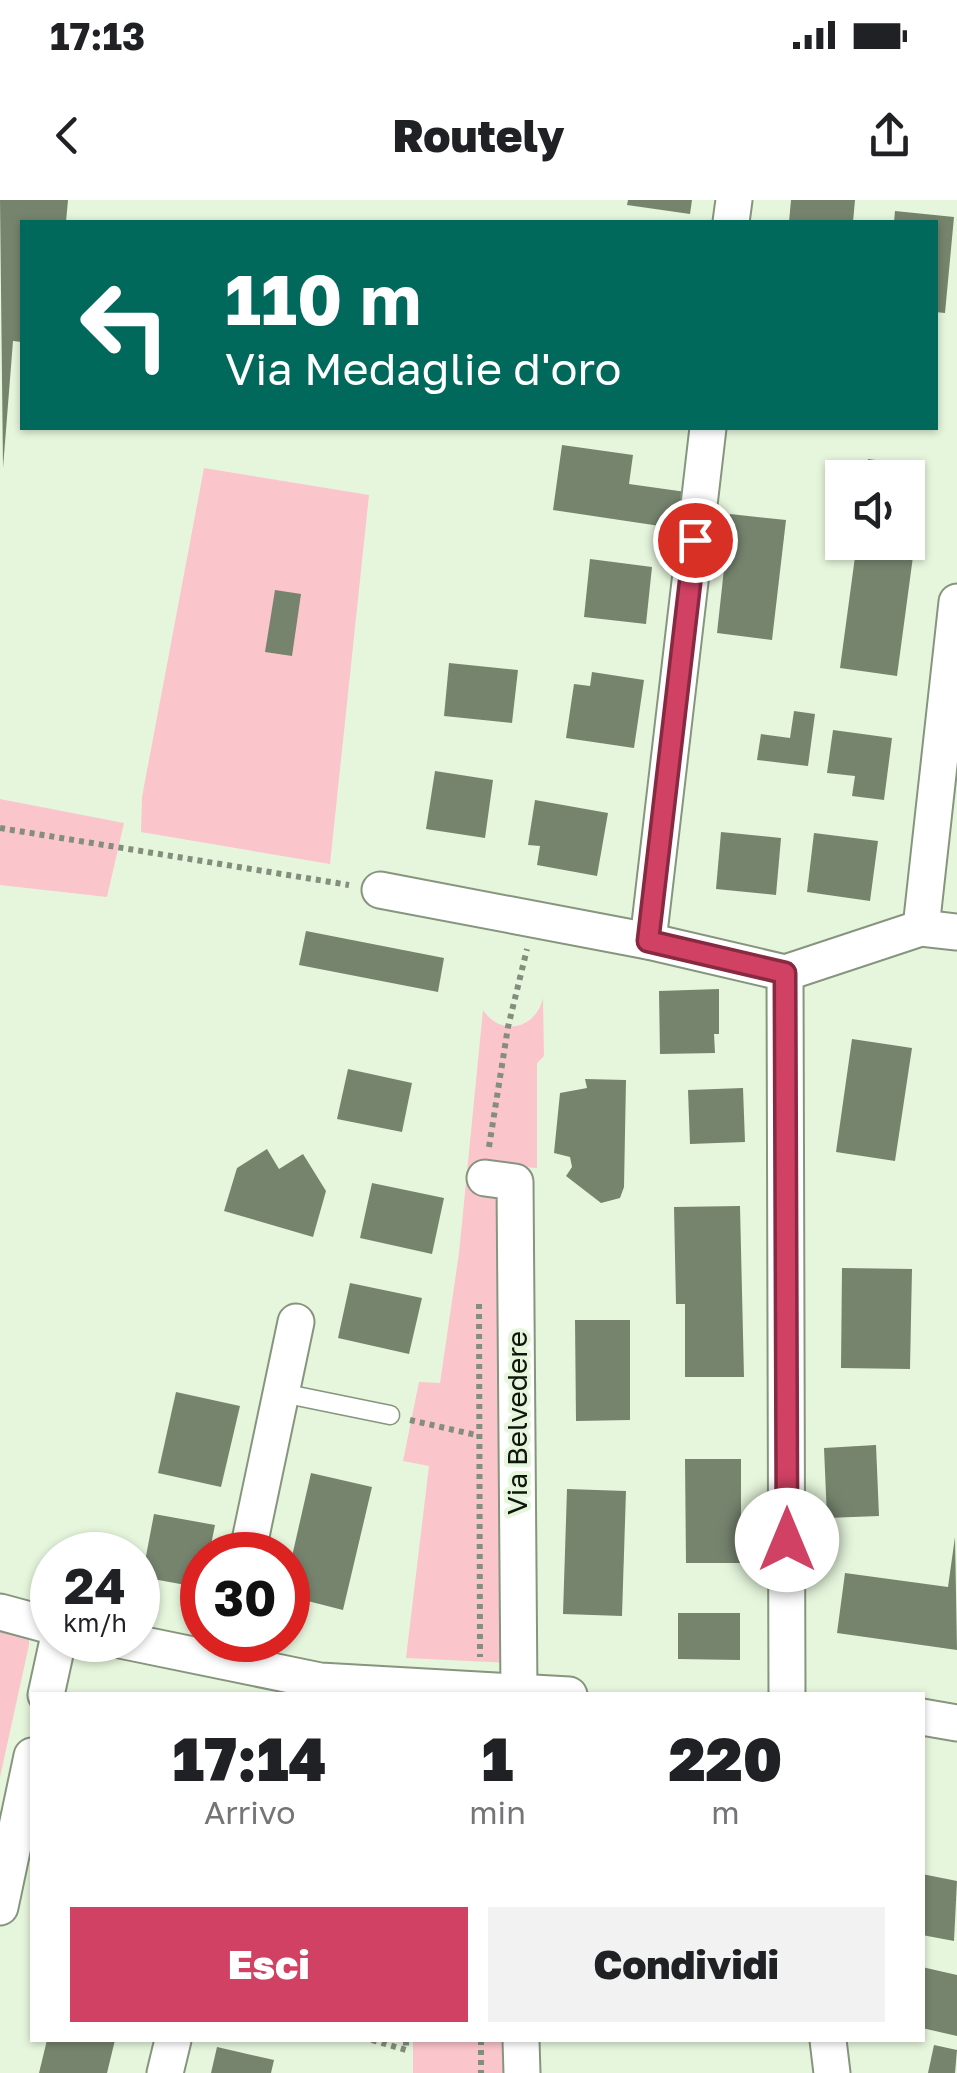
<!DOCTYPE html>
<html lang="it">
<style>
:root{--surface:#fff;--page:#f2f2f2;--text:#202124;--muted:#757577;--accent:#d04164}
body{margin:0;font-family:"Golos Text",sans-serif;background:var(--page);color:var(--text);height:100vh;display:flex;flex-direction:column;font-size:38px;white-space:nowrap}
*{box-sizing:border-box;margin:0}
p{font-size:32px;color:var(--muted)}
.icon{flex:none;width:55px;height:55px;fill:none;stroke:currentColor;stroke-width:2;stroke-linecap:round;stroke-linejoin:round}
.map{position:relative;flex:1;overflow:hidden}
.details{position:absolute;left:30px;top:1492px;width:895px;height:350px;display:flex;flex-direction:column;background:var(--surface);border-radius:0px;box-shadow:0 2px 8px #0004}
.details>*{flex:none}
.banner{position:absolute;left:20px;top:20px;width:918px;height:210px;border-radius:0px;box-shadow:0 2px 8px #0004;background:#00695c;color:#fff;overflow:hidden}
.controls{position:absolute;left:825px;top:260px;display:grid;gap:20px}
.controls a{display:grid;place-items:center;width:100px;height:100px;border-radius:0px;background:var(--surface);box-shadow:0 2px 8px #0004;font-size:50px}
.speed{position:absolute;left:30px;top:1332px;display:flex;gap:20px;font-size:50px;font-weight:700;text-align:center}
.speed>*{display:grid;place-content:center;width:130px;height:130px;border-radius:50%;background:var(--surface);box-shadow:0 2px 8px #0004;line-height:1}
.speed small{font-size:25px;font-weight:400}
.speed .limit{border:15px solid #d22;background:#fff;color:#111}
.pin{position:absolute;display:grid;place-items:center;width:85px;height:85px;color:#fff;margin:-42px;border:5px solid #fff;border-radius:50%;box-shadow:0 2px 10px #0007}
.me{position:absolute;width:110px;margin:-55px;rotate:0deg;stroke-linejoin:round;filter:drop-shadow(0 0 8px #0008)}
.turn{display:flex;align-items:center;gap:35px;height:210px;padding:0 40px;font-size:45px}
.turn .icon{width:130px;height:130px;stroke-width:2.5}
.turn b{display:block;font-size:70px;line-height:85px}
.eta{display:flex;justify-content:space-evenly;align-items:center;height:170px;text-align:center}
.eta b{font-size:60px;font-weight:800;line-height:70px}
.cta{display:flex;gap:20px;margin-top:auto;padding:20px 40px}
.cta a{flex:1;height:115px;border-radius:0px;background:var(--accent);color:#fff;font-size:40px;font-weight:800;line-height:115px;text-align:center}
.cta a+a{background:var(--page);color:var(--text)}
.status{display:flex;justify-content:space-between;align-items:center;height:70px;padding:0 50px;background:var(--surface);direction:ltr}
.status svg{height:28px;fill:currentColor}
header{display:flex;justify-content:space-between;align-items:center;height:130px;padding:0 40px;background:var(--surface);font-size:45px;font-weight:800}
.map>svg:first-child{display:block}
</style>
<div class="status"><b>17:13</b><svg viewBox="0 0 49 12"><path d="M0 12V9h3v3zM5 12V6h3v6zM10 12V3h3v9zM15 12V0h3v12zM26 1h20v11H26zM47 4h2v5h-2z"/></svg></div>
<header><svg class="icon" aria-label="back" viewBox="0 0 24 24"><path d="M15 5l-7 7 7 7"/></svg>Routely<svg class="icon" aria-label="share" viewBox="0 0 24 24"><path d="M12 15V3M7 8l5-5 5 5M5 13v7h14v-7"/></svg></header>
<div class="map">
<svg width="957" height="1873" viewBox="0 0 957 1873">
<rect width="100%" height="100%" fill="#e6f6dd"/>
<g fill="#fbc5cc">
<path d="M 204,268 L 369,295 L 330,664 L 141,632 L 142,597 Z"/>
<path d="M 0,599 L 124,623 L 107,697 L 0,685 Z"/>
<path d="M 543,798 L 544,856 L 537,863 L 537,968 L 509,966 L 511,1463 L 406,1458 L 429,1266 L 403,1261 L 419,1182 L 440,1183 L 459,1053 L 483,810 C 501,837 536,829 543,798 Z"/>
<path d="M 0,1420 L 29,1434 L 29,1445 L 0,1577 Z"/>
<rect x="413" y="1840" width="101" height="33"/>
</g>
<g fill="#76846e">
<path d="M 0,0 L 68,0 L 66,22 L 22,22 L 22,142 L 13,141 L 3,268 Z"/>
<path d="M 628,0 L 692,0 L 690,14 L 627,5 Z"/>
<path d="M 791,0 L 855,0 L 853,22 L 789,22 Z"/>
<path d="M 895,11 L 954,17 L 945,113 L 935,112 L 935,22 L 894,22 Z"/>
<path d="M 562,245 L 633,255 L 629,284 L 686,292 L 680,329 L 553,310 Z"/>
<path d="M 868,259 L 925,267 L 897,476 L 840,468 L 857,342 L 908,342 L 908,278 L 865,278 Z"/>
<path d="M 730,314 L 786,320 L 772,440 L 717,433 Z"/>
<path d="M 590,359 L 652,367 L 646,424 L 584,417 Z"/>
<path d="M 275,390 L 301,394 L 292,456 L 265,452 Z"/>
<path d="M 449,463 L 518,470 L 512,523 L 444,516 Z"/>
<path d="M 592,472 L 644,480 L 634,548 L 566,538 L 574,484 L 590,486 Z"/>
<path d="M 794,511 L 815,514 L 808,566 L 757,560 L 761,534 L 790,538 Z"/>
<path d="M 833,530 L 892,538 L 884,600 L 852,596 L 855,576 L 827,573 Z"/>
<path d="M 435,571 L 493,580 L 485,638 L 426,629 Z"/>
<path d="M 535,600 L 608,613 L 597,676 L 537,665 L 540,646 L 528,645 Z"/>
<path d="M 721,632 L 781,638 L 776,695 L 716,689 Z"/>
<path d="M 814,633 L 878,641 L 870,701 L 807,692 Z"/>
<path d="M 306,731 L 444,758 L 438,792 L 299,765 Z"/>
<path d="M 719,789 L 719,834 L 714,834 L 715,853 L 660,854 L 659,791 Z"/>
<path d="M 852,839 L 912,848 L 895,961 L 836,952 Z"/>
<path d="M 348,869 L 412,883 L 402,932 L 337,919 Z"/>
<path d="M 585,879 L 626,880 L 624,987 L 620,998 L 601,1003 L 566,976 L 572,967 L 570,957 L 554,953 L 560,893 L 587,888 Z"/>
<path d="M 743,888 L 745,942 L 690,944 L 688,890 Z"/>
<path d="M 267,949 L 279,969 L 303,954 L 326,991 L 313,1037 L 224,1011 L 237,968 Z"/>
<path d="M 372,983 L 444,998 L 432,1054 L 360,1038 Z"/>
<path d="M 740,1006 L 744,1177 L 685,1177 L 685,1104 L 676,1104 L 674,1007 Z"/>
<path d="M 842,1068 L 912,1069 L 910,1169 L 841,1168 Z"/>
<path d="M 350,1083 L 422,1098 L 409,1154 L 338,1138 Z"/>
<path d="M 575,1120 L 630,1120 L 630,1220 L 576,1221 Z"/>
<path d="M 176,1192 L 240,1206 L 221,1287 L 158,1273 Z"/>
<path d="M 876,1245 L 879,1316 L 827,1318 L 824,1248 Z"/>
<path d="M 685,1259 L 741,1259 L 741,1363 L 686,1363 Z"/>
<path d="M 311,1273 L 372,1287 L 343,1410 L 288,1396 L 288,1374 Z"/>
<path d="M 567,1289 L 626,1291 L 622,1416 L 563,1414 Z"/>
<path d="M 154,1314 L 215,1325 L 209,1355 L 202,1355 L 202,1388 L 142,1377 Z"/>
<path d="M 955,1337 L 957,1450 L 837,1433 L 845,1373 L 948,1387 Z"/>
<path d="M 678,1413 L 740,1413 L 740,1460 L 678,1459 Z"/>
<path d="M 922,1674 L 957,1681 L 954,1741 L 922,1735 Z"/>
<path d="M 922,1767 L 957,1775 L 957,1836 L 922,1828 Z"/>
<path d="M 47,1840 L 115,1840 L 107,1873 L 39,1873 Z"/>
<path d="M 934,1845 L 957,1850 L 955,1873 L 928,1873 Z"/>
<path d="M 217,1847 L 274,1860 L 271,1873 L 211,1873 Z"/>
</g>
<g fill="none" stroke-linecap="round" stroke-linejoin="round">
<defs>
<path id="service" d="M 282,1193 L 390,1215"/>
<g id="minor">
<path d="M 731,22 L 734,0"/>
<path d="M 380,690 L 648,741 L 785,773 L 787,1495"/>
<path d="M 921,728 L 957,402"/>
<path d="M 648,741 L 708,228"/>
<path d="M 785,773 L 921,728 L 957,732"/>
<path d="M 485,978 L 515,982 L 519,1495"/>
<path d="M 247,1355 L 296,1122"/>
<path d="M 0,1412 L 52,1426"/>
<path d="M 120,1440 L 320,1481 L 569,1495"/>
<path d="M 46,1495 L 58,1440"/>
<path d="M 922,1517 L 957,1523"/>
<path d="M 0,1707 L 32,1556"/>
<path d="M 521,1840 L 522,1873"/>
<path d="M 828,1840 L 832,1873"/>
<path d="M 165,1873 L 173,1840"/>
</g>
</defs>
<use href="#service" stroke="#86957e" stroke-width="21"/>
<use href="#minor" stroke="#86957e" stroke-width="39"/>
<g stroke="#838e7d" stroke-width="6" stroke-dasharray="5 5" stroke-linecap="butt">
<path d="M 0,628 L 349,685"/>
<path d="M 489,947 L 508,827 L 527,749"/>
<path d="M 479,1104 L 480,1457"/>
<path d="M 410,1220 L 476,1235"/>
<path d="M 372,1840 L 406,1850 L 406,1840"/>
<path d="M 481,1840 L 481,1873"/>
</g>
<use href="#service" stroke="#fff" stroke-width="18"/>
<use href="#minor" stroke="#fff" stroke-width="35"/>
</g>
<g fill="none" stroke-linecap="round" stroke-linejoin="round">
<defs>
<path id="route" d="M 695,340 L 648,741 L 785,773 L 787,1340"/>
</defs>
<use href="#route" stroke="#872a41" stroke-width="25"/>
<use href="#route" stroke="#d04164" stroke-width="18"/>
</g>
<g text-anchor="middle" stroke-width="8" stroke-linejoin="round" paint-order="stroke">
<g font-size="28" fill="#10160d" stroke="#e6f6dd">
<text transform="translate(517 1223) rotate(-90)" y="10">Via Belvedere</text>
</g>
</g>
</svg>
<div class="controls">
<a><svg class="icon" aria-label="sound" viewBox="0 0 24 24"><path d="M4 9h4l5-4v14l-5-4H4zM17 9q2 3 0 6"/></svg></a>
</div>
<div class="speed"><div>24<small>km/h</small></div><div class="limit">30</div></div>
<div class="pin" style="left:695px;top:340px;background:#d93025"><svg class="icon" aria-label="arrive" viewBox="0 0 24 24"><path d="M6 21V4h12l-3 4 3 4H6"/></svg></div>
<svg class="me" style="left:787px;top:1340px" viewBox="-20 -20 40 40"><circle r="19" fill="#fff"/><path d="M0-13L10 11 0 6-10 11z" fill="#d04164"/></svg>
<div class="banner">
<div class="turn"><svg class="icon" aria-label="left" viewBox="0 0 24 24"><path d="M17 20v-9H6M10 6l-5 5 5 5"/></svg><div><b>110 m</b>Via Medaglie d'oro</div></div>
</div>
<section class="details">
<div class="eta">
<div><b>17:14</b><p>Arrivo</p></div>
<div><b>1</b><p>min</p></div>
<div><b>220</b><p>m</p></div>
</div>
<div class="cta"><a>Esci</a><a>Condividi</a></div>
</section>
</div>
